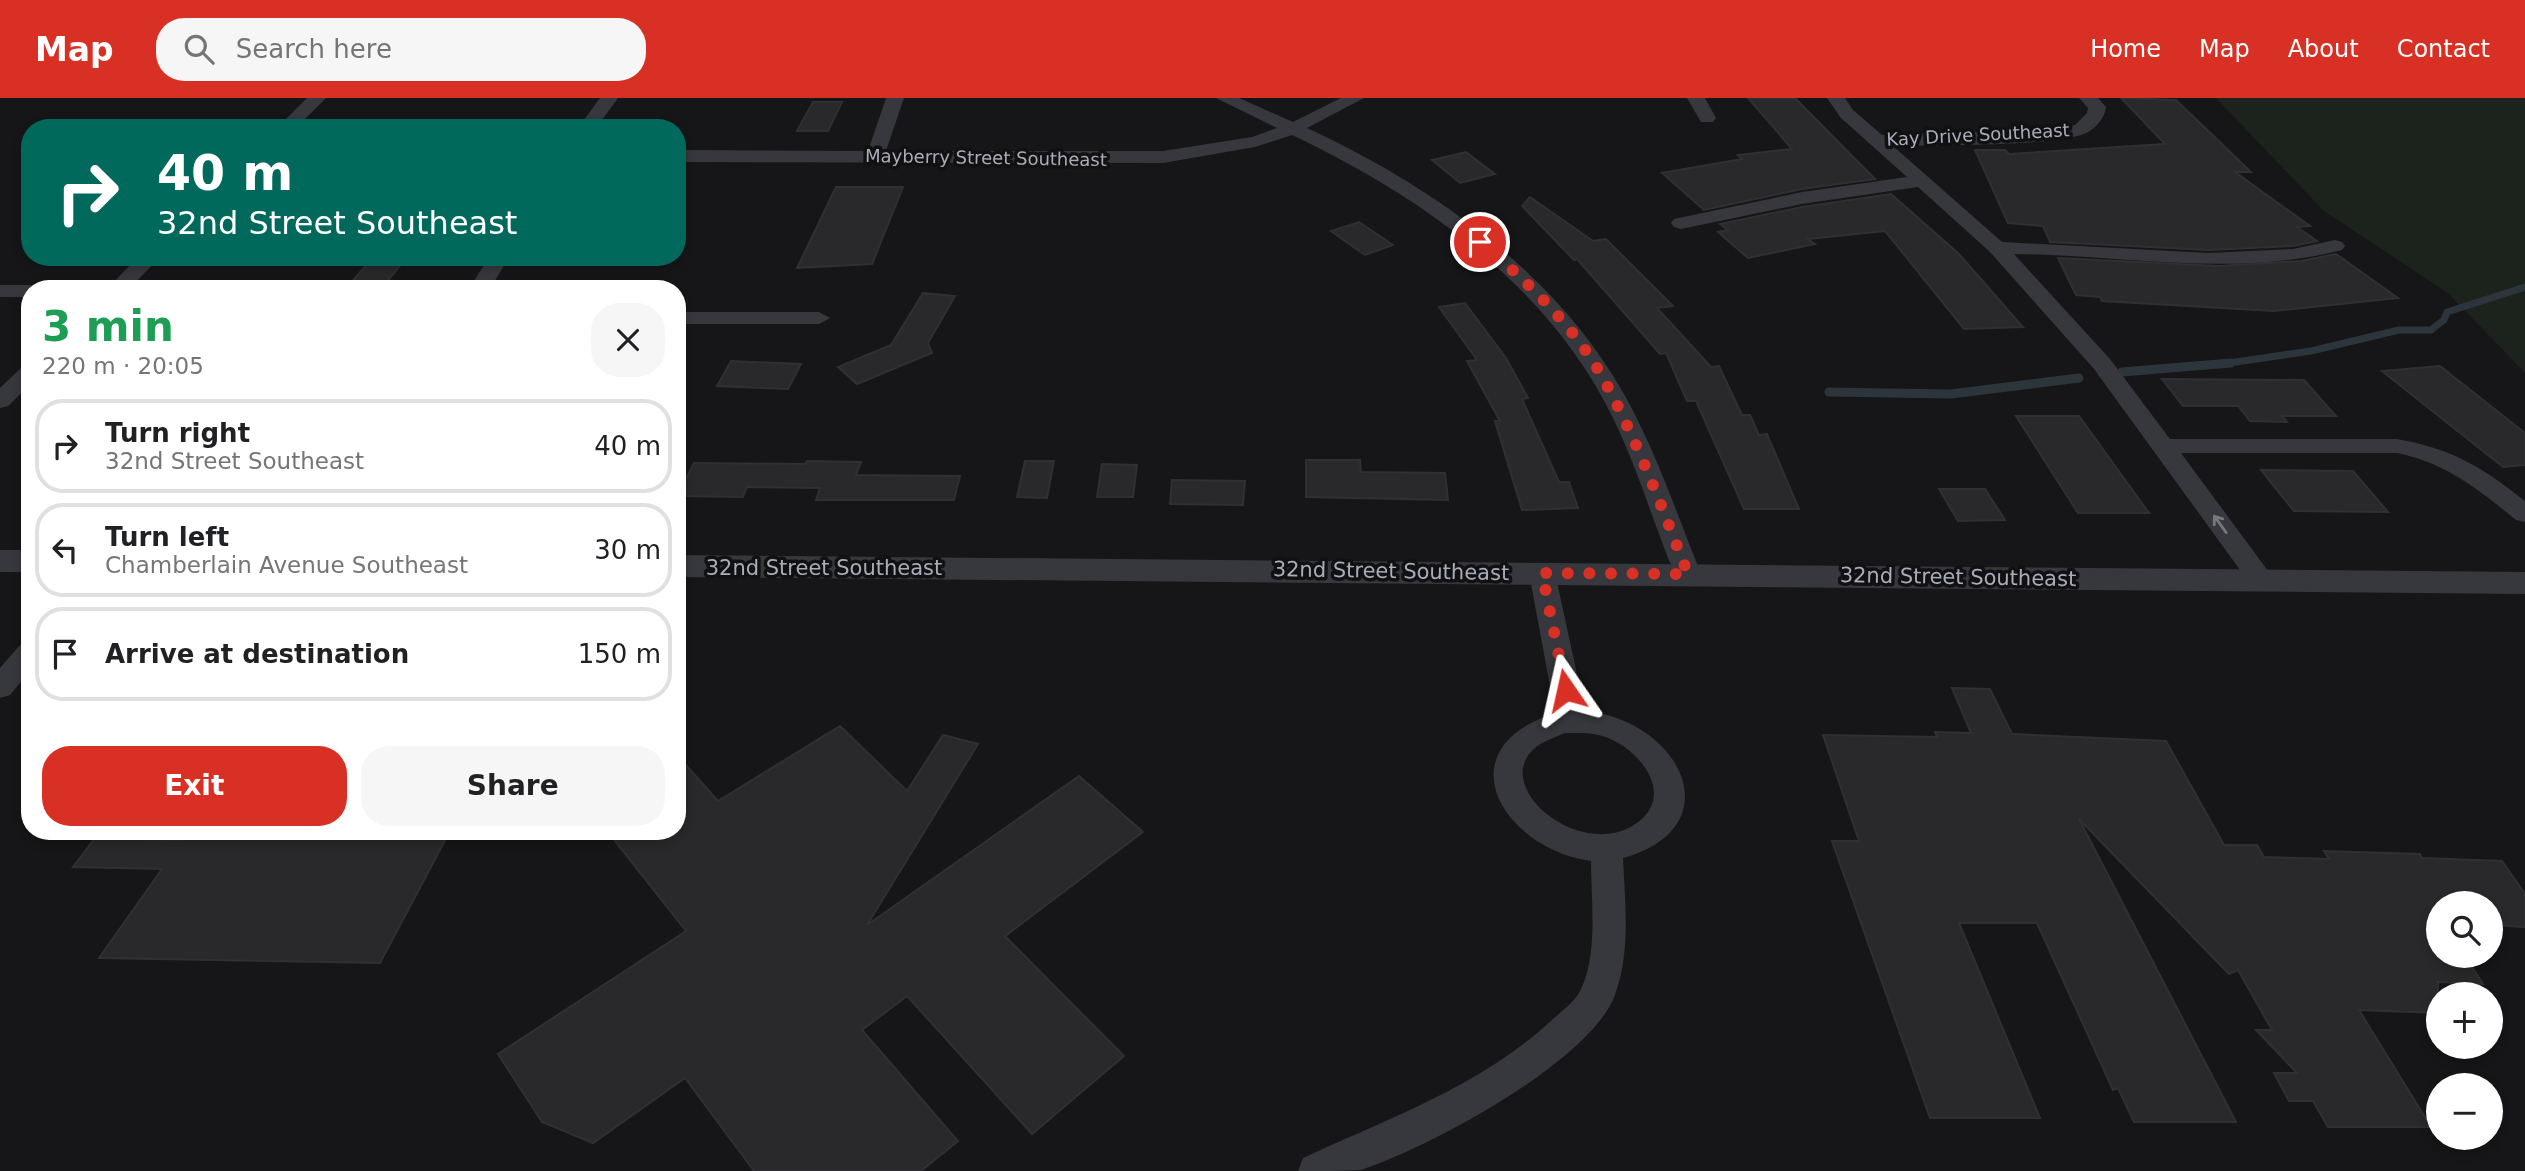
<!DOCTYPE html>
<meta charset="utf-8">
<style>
:root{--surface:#fff;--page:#f6f6f6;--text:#202124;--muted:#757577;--line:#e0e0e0;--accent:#d93025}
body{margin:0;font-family:"DejaVu Sans",sans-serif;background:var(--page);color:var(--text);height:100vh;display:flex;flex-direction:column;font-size:26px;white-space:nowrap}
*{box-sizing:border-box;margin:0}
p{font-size:23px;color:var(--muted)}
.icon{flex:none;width:38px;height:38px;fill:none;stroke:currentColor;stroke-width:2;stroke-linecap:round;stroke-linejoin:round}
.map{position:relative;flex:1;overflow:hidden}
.details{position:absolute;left:21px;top:182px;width:665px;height:560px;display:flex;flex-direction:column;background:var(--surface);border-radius:28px;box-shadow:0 4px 10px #0003}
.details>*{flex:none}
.top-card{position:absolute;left:21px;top:21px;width:665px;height:147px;border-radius:28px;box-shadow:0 4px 10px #0003;background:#00695c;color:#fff;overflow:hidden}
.controls{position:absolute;left:2426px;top:793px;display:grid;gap:14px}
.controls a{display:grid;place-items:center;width:77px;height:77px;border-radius:50%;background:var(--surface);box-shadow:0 4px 10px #0003;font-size:35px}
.pin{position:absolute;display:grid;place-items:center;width:60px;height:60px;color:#fff;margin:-30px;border:4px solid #fff;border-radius:50%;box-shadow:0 2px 7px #0007}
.me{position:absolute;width:77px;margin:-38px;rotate:349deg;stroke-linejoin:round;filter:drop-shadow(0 0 5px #0008)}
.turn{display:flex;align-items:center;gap:24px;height:147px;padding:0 21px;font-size:32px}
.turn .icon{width:91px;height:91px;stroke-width:2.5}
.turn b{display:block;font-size:49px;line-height:60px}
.round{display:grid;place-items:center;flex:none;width:74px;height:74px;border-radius:28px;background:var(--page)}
.summary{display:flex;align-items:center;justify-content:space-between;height:119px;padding:0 21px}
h1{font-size:42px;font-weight:700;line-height:52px;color:#1e9e55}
.primary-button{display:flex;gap:14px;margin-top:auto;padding:14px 21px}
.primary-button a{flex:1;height:80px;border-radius:28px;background:var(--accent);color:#fff;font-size:28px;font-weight:700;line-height:80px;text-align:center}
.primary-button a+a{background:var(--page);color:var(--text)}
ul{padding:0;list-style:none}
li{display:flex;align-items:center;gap:21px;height:94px;margin:0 14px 10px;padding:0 7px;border:4px solid var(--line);border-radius:28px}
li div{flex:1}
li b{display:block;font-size:26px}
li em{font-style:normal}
header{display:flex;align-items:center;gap:42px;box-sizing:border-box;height:98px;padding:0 35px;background:var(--accent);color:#fff}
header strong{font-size:33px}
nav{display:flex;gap:38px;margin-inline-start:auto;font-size:24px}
.search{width:490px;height:63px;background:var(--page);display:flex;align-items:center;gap:18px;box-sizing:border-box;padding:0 24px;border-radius:28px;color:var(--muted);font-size:26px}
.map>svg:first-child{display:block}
</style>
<header>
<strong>Map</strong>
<div class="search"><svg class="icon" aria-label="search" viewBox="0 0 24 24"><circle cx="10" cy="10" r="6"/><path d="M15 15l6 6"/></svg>Search here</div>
<nav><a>Home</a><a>Map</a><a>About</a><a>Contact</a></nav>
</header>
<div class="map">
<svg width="2525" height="1073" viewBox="0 0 2525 1073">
<rect width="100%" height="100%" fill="#161618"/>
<path fill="#1c231d" d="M 2216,0 L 2525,0 L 2525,275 L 2448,195 L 2324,113 Z"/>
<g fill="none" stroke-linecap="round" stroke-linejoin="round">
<path stroke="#2c353c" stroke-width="7" d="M 2215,267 L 2311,253 L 2399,232 L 2431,232 L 2444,222 L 2447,214 L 2525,189"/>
<g stroke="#2c353c" stroke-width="9">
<path d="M 2122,274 L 2231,265"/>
<path d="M 1829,294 L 1951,296 L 2079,280"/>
</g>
</g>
<g fill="#29292c" stroke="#303034" stroke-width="2">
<path d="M 1748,0 L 1795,0 L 1875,81 L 1802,91 L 1704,112 L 1662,75 L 1742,61 L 1738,57 L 1792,51 Z"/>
<path d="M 2121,0 L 2176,2 L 2251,74 L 2235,74 L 2310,128 L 2297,129 L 2317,143 L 2293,148 L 2209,152 L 2050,144 L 2043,128 L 2008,125 L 1975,52 L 2005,52 L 2009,56 L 2165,46 Z"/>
<path d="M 813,4 L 842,4 L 828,33 L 797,33 Z"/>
<path d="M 1466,54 L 1495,76 L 1460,85 L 1432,62 Z"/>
<path d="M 836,89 L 903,89 L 872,166 L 797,170 Z"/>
<path d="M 1891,96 L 1959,156 L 2023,229 L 1964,231 L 1885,133 L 1808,141 L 1815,146 L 1748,160 L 1718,134 L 1728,132 L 1720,126 L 1802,109 Z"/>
<path d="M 1530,99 L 1593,143 L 1606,141 L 1673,208 L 1657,210 L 1711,269 L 1719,268 L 1742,317 L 1750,317 L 1759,337 L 1767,336 L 1799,411 L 1744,411 L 1696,303 L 1687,303 L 1666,255 L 1660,256 L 1577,161 L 1574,162 L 1522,108 Z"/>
<path d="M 1359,124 L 1393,147 L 1365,157 L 1331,133 Z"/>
<path d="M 2336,156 L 2398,200 L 2274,213 L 2102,203 L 2100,199 L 2076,197 L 2058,160 L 2219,168 L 2301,163 Z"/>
<path d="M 373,159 L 407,159 L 385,186 L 350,186 Z"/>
<path d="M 923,195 L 955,198 L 928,245 L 932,255 L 857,286 L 838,269 L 891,247 Z"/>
<path d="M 1465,205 L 1506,260 L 1528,300 L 1522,301 L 1559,384 L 1569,384 L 1578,410 L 1522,412 L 1495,323 L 1500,323 L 1467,263 L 1477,262 L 1439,209 Z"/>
<path d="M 731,263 L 801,266 L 788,291 L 717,288 Z"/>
<path d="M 2440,268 L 2525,335 L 2525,367 L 2503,369 L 2382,273 Z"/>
<path d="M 2162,281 L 2304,282 L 2336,318 L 2282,318 L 2287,324 L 2250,323 L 2238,308 L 2183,308 Z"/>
<path d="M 2016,318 L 2079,318 L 2149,415 L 2078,415 Z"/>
<path d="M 1306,362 L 1360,362 L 1361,374 L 1445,375 L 1448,402 L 1306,399 Z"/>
<path d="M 807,363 L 861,364 L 856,377 L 960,378 L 954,402 L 816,402 L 820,390 L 747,389 L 743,399 L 677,398 L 694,365 L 805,366 Z"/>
<path d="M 1025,363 L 1054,363 L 1047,400 L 1017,399 Z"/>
<path d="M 1102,366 L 1137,367 L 1133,399 L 1097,399 Z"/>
<path d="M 2261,372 L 2353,373 L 2388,414 L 2294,413 Z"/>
<path d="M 1172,382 L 1245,383 L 1243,407 L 1170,406 Z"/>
<path d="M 1939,391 L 1985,391 L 2005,422 L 1958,423 Z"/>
<path d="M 1952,590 L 1990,591 L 2012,636 L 2166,643 L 2224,747 L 2257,747 L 2264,759 L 2329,761 L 2324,753 L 2420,756 L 2422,760 L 2502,763 L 2525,796 L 2525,829 L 2490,827 L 2490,805 L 2438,805 L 2438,858 L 2465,858 L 2483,886 L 2438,884 L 2438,915 L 2359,912 L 2431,1029 L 2328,1029 L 2313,1003 L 2289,1003 L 2274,975 L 2297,975 L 2256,932 L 2272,932 L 2238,872 L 2229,876 L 2079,721 L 2236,1024 L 2134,1024 L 2118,990 L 2113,992 L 2037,825 L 1959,825 L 2040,1020 L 1930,1020 L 1832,743 L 1859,743 L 1823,637 L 1937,639 L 1935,634 L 1971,635 Z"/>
<path d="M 840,628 L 907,693 L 943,637 L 978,646 L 867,827 L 1079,678 L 1143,734 L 1005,838 L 1124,958 L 1032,1036 L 907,898 L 862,932 L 958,1043 L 921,1073 L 754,1073 L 685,980 L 593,1045 L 542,1024 L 498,956 L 686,833 L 607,733 L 677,733 L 677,657 L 718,703 Z"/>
<path d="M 188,733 L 450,733 L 380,865 L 99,860 L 162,771 L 73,769 L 95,740 L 182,742 Z"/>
</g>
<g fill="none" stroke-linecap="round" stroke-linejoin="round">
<g fill="#37383d" fill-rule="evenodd">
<path d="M 307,0 L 326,0 L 296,30 L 277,30 Z"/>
<path d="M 600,0 L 618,0 L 596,30 L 578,30 Z"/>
<path d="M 886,0 L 904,0 L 886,53 L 1163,53 L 1252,39 L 1277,30 L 1216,0 L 1239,0 L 1293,24 L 1341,0 L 1364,0 L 1307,30 C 1432,88 1555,174 1624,296 C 1656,353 1677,416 1701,476 L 1697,482 L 1688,485 L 1679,482 C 1669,466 1663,446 1656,428 C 1643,392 1630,355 1613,320 C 1549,188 1421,98 1292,37 L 1255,49 L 1163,65 L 677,64 L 677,52 L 868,53 Z"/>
<path d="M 1687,0 L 1705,0 L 1716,20 L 1713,24 L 1701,24 Z"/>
<path d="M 1827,0 L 1845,0 L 1853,12 L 1882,37 L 2046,32 L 2075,27 L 2087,15 L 2088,10 L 2079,0 L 2098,0 L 2106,9 C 2105,19 2097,29 2088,34 C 2063,49 1929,47 1893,48 L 2002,144 L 2209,155 L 2293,151 L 2335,142 L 2342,144 L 2345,148 L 2342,152 C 2232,180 2125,157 2014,156 L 2110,261 L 2170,341 L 2397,341 C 2452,351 2481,368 2525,403 L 2525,424 L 2516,422 C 2478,391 2446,365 2397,355 L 2181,355 L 2274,481 L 2271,487 L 2261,490 L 2251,487 L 2094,271 L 1990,154 L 1918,89 L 1802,106 L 1681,131 L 1674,129 L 1671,125 L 1674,121 L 1802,94 L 1907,79 L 1841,20 Z"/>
<path d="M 138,159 L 160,159 L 129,191 L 107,191 Z"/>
<path d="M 489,159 L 509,159 L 490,191 L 469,191 Z"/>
<path d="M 0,187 L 30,187 L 39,191 L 30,191 L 30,199 L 0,199 Z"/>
<path d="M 677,214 L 819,214 L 830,220 L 819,226 L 677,226 Z"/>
<path d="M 30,267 L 30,287 L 8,308 L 0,310 L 0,290 L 22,269 Z"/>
<path d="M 1542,466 L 1551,469 L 1555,475 L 1585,613 C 1680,622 1734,729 1623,760 C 1625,805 1631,853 1615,897 C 1590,964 1428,1050 1361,1072 C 1343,1073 1316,1073 1298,1073 L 1303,1060 C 1390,1020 1483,987 1553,921 C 1563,912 1577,902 1582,889 C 1598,851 1591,803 1591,763 C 1502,750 1443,651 1555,615 L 1529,475 L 1533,469 ZM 1565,635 C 1577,635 1591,634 1602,638 C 1638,648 1677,696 1637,725 C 1581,765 1488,688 1536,649 C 1544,643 1556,639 1565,635 Z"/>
<path d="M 30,544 L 30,573 L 10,597 L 0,600 L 0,570 L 20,547 Z"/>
</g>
<g fill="#37383d" fill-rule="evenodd">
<rect x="0" y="452" width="30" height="22"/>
<path d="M 677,457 L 2525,474 L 2525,496 L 677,479 Z"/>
</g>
</g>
<defs><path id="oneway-shaft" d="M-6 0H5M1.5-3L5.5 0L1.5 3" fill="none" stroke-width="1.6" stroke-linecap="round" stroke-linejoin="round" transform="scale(1.75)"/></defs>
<use stroke="#757881" href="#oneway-shaft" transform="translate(2220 426) rotate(-126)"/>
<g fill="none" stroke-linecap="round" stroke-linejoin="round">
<path stroke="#d93025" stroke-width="12" stroke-dasharray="0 21.6" d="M 1480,144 C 1524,180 1571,225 1600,275 C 1636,338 1661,408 1688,476 L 1542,475 L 1566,592"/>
</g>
<g text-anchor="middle" stroke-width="7" stroke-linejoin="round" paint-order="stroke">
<g font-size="18" fill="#a8adb8" stroke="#111113">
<text transform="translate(1978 37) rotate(-3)" y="6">Kay Drive Southeast</text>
<text transform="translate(986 60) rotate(1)" y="6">Mayberry Street Southeast</text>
</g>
<g font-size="21" fill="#a8adb8" stroke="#111113">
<text x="824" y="477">32nd Street Southeast</text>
<text transform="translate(1391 473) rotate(1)" y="7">32nd Street Southeast</text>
<text transform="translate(1958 479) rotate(1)" y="7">32nd Street Southeast</text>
</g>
</g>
</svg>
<div class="controls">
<a><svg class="icon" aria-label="search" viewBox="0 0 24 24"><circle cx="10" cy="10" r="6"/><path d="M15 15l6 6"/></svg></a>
<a>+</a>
<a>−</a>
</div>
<div class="pin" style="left:1480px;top:144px;background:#d93025"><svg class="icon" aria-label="arrive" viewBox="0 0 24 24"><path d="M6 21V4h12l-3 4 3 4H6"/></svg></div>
<svg class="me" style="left:1566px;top:592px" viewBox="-20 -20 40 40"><path d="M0-17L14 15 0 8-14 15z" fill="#d93025" stroke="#fff" stroke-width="4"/></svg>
<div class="top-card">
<div class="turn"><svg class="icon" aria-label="right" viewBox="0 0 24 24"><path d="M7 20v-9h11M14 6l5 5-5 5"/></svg><div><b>40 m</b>32nd Street Southeast</div></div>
</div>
<section class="details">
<div class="summary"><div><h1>3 min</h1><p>220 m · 20:05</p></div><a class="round"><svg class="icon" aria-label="close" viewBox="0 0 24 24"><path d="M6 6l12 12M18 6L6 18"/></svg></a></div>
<ul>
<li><svg class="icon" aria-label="right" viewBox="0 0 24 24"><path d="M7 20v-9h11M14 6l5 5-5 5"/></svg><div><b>Turn right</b><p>32nd Street Southeast</p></div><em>40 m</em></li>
<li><svg class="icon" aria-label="left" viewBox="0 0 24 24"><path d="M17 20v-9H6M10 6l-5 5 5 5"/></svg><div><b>Turn left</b><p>Chamberlain Avenue Southeast</p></div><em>30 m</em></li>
<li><svg class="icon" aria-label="arrive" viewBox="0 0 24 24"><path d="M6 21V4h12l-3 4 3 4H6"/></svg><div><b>Arrive at destination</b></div><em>150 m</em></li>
</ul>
<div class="primary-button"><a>Exit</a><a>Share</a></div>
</section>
</div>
